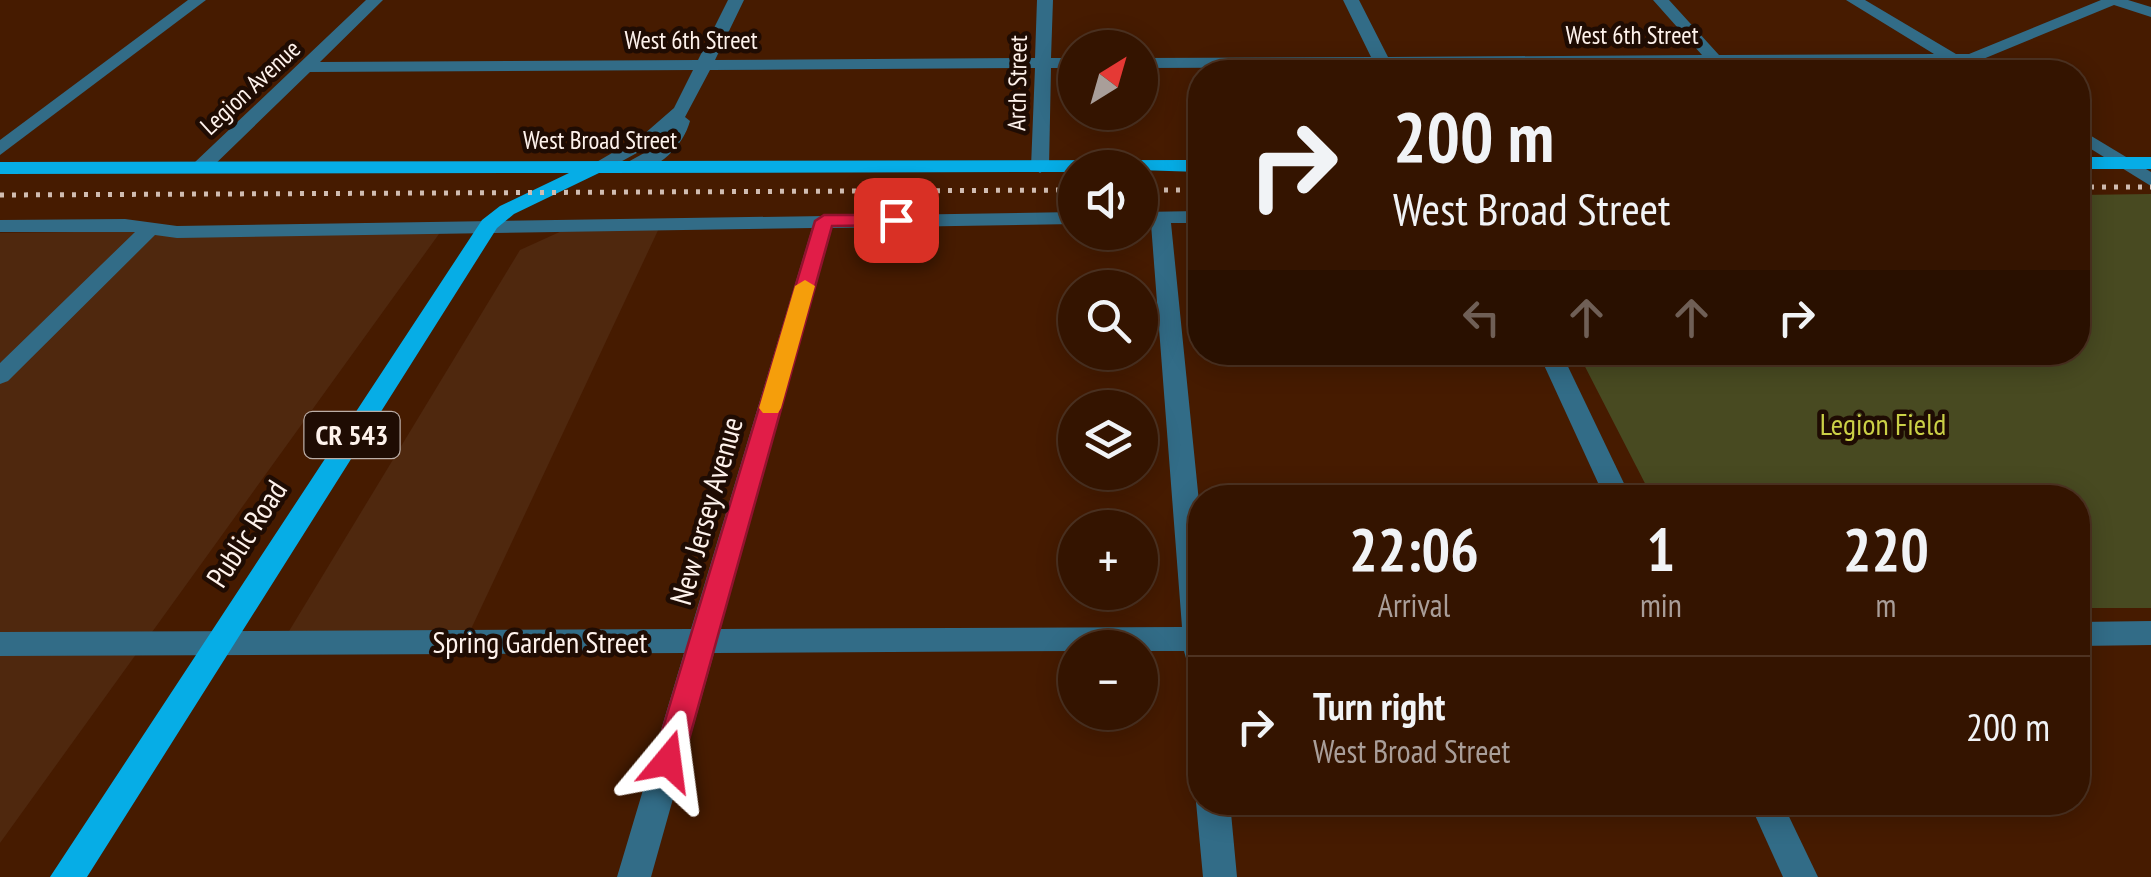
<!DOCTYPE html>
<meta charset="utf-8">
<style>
:root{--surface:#341400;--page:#3f210f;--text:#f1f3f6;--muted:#a99e99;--line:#4e3322}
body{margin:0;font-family:"PT Sans Narrow",sans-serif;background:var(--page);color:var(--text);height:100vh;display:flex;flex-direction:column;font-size:38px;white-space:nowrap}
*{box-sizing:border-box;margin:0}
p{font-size:32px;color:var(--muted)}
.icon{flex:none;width:55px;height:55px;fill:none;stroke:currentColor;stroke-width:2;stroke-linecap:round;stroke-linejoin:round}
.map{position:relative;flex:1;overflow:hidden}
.panel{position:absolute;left:1188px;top:485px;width:902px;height:330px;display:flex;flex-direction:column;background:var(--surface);border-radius:40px;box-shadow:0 5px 25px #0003,0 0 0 2px var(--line)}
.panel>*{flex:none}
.hud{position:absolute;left:1188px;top:60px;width:902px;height:305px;border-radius:40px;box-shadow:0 5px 25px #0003,0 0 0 2px var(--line);background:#341400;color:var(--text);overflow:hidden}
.needle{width:65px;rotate:37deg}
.fabs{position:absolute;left:1058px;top:30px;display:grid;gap:20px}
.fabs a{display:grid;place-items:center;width:100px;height:100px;border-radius:50%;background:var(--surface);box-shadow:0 5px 25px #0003,0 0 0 2px var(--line);font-size:50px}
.pin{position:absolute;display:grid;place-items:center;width:85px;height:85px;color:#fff;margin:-42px;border-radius:20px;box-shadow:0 5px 15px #0006}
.me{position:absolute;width:110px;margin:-55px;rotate:16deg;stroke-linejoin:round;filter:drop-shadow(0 0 8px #0008)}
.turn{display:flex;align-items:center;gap:35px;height:210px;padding:0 40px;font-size:45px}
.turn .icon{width:130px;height:130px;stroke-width:2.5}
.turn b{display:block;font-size:70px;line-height:85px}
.lanes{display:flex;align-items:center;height:95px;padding:0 40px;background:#0003;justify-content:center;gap:50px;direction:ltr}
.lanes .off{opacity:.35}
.eta{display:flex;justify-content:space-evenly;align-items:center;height:170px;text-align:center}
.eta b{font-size:60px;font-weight:700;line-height:70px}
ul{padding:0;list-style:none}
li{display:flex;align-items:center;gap:30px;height:140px;padding:0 40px;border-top:2px solid var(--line)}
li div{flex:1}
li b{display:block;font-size:38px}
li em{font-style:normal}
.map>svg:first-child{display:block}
</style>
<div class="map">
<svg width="2151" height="877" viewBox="0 0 2151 877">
<rect width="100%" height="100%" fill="#461b00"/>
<g fill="#4f280e">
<path d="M 661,224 L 464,644 L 280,646 L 520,250 L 575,225 Z"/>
<path d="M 444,227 L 0,843 L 0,233 Z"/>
</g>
<path fill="#484a21" d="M 2151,194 L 2151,608 L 2078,608 L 2078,498 L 1652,497 L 1578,353 L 2078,352 L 2078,195 Z"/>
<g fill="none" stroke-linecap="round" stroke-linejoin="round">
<g fill="#326c87" fill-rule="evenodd">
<path d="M 188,0 L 206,0 L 0,155 L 0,140 Z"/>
<path d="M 366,0 L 383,0 L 320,62 L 698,60 L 728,0 L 744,0 L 715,60 L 1035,58 L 1037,0 L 1053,0 L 1051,58 L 1075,58 L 1075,68 L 1051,68 L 1049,167 L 1040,173 L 1031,167 L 1035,68 L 710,70 L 685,117 L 690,121 C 683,147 655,175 626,171 L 626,163 L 657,146 L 669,131 L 655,143 L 604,171 L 597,173 L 588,167 L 643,135 L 674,108 L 693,70 L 310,72 L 208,171 L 194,171 L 194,163 Z"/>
<path d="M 1343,0 L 1359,0 L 1388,57 L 1702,55 L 1653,0 L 1669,0 L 1719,55 L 1934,54 L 1846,0 L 1865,0 L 1956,54 L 1969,54 L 2101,0 L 2128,0 L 2151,7 L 2151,17 L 2114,5 L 1971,64 L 1728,65 L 1727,71 L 1721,72 L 1710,65 L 1393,67 L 1395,72 L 1379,72 L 1376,67 L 1140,68 L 1140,58 L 1371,57 Z"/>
<path d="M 2078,128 L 2151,172 L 2151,186 L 2078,141 Z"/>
<path d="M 1200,211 L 1200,223 L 1171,223 L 1200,512 L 1200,672 L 1189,669 L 1184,651 L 1140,651 L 1140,648 L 1075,648 L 1075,651 L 714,653 L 651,877 L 617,877 L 684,653 L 0,656 L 0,632 L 691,629 L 812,228 L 177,238 L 155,235 L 8,381 L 0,384 L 0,363 L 135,232 L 0,232 L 0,220 L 125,219 L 177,226 L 1075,212 L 1075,224 L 832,228 L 720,629 L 1182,627 L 1151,224 L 1140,224 L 1140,212 Z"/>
<path d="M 1538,352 L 1561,352 L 1631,498 L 1605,498 Z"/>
<path d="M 2151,621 L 2151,645 L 2078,646 L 2078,622 Z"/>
<path d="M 1200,794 L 1200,802 L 1230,802 L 1237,877 L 1203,877 L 1196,802 Z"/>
<path d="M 1749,802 L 1782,802 L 1818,877 L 1783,877 Z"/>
</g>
<g fill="#06ade6" fill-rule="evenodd">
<rect x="2078" y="157" width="73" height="12"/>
<path d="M 1200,160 L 1200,172 L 1075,168 L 1075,172 L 599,173 L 514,214 L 497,228 L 87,877 L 50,877 L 482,220 L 500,206 L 569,173 L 0,174 L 0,162 Z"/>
</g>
<g stroke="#d1bdb2" stroke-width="5" stroke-dasharray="4 8" stroke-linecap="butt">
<path d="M 2078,187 L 2151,187"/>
<path d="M 1140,190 L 1200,190"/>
<path d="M 0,195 L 1075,190"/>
</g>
</g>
<path fill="#e11d48" stroke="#92132f" stroke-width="2.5" d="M 824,215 L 896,215 L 905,220 L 896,225 L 832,226 L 683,761 L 678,770 L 668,774 L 658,770 L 653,761 L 815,221 Z"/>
<path fill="#f59e0b" d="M 805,280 L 815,286 L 781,408 L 778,413 L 763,413 L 759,408 L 795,286 Z"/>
<g text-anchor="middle" stroke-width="9" stroke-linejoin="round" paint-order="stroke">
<g font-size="25" fill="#fef2ec" stroke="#1f0c03">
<text x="1632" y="44">West 6th Street</text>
<text x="691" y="49">West 6th Street</text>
<text transform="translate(1017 83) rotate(-89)" y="9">Arch Street</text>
<text transform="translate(250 87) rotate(-43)" y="9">Legion Avenue</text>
<text x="600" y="149">West Broad Street</text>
</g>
<rect fill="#1f0c03" stroke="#bbada6" stroke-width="2.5" x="304.5" y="412" width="95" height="46" rx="8"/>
<g font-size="28" font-weight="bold" fill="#fef2ec">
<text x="352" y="445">CR 543</text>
</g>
<g font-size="30" fill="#cbd046" stroke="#1f0c03">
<text x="1883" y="435">Legion Field</text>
</g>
<g font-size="30" fill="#fef2ec" stroke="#1f0c03">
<text transform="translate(707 511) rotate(-74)" y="10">New Jersey Avenue</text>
<text transform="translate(247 534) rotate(-57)" y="10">Public Road</text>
<text x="540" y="653">Spring Garden Street</text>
</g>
</g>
</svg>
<div class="fabs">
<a><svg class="needle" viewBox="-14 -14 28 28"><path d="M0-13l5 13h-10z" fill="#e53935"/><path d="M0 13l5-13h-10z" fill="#a99e99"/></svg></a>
<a><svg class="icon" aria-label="sound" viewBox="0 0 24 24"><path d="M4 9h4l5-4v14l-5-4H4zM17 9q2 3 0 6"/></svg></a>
<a><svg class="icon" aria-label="search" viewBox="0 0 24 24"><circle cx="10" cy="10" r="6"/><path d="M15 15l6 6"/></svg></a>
<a><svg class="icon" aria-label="layers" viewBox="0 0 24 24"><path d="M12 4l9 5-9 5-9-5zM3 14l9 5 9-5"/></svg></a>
<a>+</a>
<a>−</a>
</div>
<div class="pin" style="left:896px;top:220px;background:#d93025"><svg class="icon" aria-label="arrive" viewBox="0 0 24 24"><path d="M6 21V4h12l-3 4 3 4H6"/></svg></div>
<svg class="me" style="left:668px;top:761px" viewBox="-20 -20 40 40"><path d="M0-17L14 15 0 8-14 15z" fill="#e11d48" stroke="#fff" stroke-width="4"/></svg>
<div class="hud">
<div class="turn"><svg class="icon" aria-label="right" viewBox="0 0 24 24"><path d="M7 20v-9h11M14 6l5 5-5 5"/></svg><div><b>200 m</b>West Broad Street</div></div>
<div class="lanes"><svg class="icon off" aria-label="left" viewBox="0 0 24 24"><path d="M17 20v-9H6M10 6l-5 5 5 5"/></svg><svg class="icon off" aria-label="ahead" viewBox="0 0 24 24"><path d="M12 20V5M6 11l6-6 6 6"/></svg><svg class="icon off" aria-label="ahead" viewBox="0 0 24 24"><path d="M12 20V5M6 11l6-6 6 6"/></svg><svg class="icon" aria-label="right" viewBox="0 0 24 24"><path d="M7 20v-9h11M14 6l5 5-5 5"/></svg></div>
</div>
<section class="panel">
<div class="eta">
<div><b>22:06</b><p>Arrival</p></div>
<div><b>1</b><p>min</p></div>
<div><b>220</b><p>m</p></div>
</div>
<ul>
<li><svg class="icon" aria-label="right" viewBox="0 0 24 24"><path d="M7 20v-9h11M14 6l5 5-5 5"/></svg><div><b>Turn right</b><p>West Broad Street</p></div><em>200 m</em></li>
</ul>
</section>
</div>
